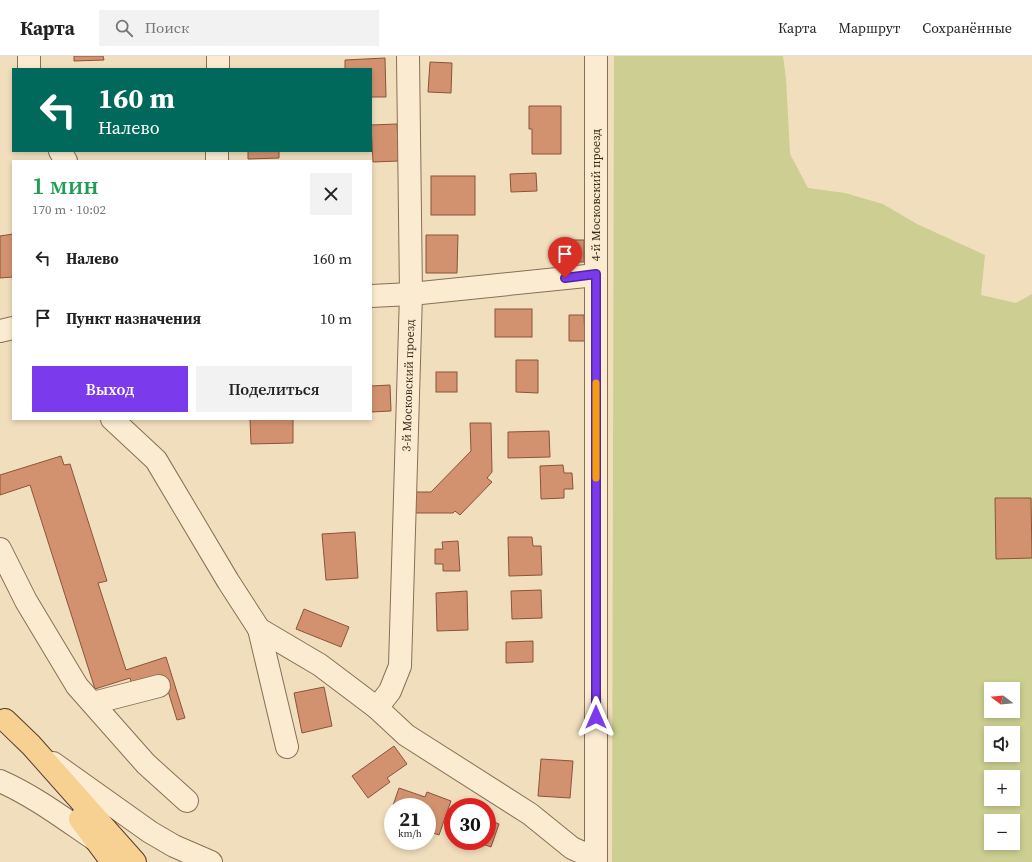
<!DOCTYPE html>
<html lang="ru">
<meta charset="utf-8">
<style>
:root{--surface:#fff;--page:#f2f2f2;--text:#222;--muted:#767676;--line:#e0e0e0;--accent:#7c3aed}
body{margin:0;font-family:"Source Serif 4",serif;background:var(--page);color:var(--text);height:100vh;display:flex;flex-direction:column;font-size:15px;white-space:nowrap}
*{box-sizing:border-box;margin:0}
p{font-size:13px;color:var(--muted)}
.icon{flex:none;width:22px;height:22px;fill:none;stroke:currentColor;stroke-width:2;stroke-linecap:round;stroke-linejoin:round}
.map{position:relative;flex:1;overflow:hidden}
.details{position:absolute;left:12px;top:104px;width:360px;height:260px;display:flex;flex-direction:column;background:var(--surface);border-radius:0px;box-shadow:0 2px 6px #0003}
.details>*{flex:none}
.hud{position:absolute;left:12px;top:12px;width:360px;height:84px;border-radius:0px;box-shadow:0 2px 6px #0003;background:#00695c;color:#fff;overflow:hidden}
.needle{width:26px;rotate:286deg}
.buttons{position:absolute;left:984px;top:626px;display:grid;gap:8px}
.buttons a{display:grid;place-items:center;width:36px;height:36px;border-radius:0px;background:var(--surface);box-shadow:0 2px 6px #0003;font-size:20px}
.speed{position:absolute;left:384px;top:742px;display:flex;gap:8px;font-size:20px;font-weight:700;text-align:center}
.speed>*{display:grid;place-content:center;width:52px;height:52px;border-radius:50%;background:var(--surface);box-shadow:0 2px 6px #0003;line-height:1}
.speed small{font-size:10px;font-weight:400}
.speed .limit{border:6px solid #d22;background:#fff;color:#111}
.pin{position:absolute;display:grid;place-items:center;width:34px;height:34px;color:#fff;margin:-41px -17px;border-radius:50% 50% 50% 0;rotate:-45deg;box-shadow:0 0 4px #0007}
.pin .icon{rotate:45deg}
.me{position:absolute;width:44px;margin:-22px;rotate:0deg;stroke-linejoin:round;filter:drop-shadow(0 0 3px #0008)}
.turn{display:flex;align-items:center;gap:14px;height:84px;padding:0 20px;font-size:18px}
.turn .icon{width:52px;height:52px;stroke-width:2.5}
.turn b{display:block;font-size:28px;line-height:34px}
.round{display:grid;place-items:center;flex:none;width:42px;height:42px;border-radius:0px;background:var(--page)}
.overview{display:flex;align-items:center;justify-content:space-between;height:68px;padding:0 20px}
h1{font-size:24px;font-weight:600;line-height:30px;color:#1e9e55}
.action{display:flex;gap:8px;margin-top:auto;padding:8px 20px}
.action a{flex:1;height:46px;border-radius:0px;background:var(--accent);color:#fff;font-size:16px;font-weight:600;line-height:46px;text-align:center}
.action a+a{background:var(--page);color:var(--text)}
ul{padding:0;list-style:none}
li{display:flex;align-items:center;gap:12px;height:60px;padding:0 20px}
li div{flex:1}
li b{display:block;font-size:15px}
li em{font-style:normal}
header{display:flex;align-items:center;gap:24px;box-sizing:border-box;height:56px;padding:0 20px;background:var(--surface);border-bottom:1px solid var(--line)}
header strong{font-size:19px}
nav{display:flex;gap:22px;margin-inline-start:auto;font-size:14px}
.search{width:280px;height:36px;background:var(--page);display:flex;align-items:center;gap:10px;box-sizing:border-box;padding:0 14px;border-radius:0px;color:var(--muted);font-size:15px}
.map>svg:first-child{display:block}
</style>
<header>
<strong>Карта</strong>
<div class="search"><svg class="icon" aria-label="search" viewBox="0 0 24 24"><circle cx="10" cy="10" r="6"/><path d="M15 15l6 6"/></svg>Поиск</div>
<nav><a>Карта</a><a>Маршрут</a><a>Сохранённые</a></nav>
</header>
<div class="map">
<svg width="1032" height="806" viewBox="0 0 1032 806">
<rect width="100%" height="100%" fill="#f1debd"/>
<path fill="#cccf91" fill-rule="evenodd" d="M 614,0 L 783,0 L 786,22 L 790,98 L 808,132 L 845,137 L 883,148 L 917,168 L 985,199 L 981,239 L 1016,247 L 1032,238 L 1032,806 L 612,806 ZM 991,633 L 1013,633 L 1013,655 L 991,655 ZM 991,677 L 1013,677 L 1013,699 L 991,699 ZM 991,721 L 1013,721 L 1013,743 L 991,743 ZM 991,765 L 1013,765 L 1013,787 L 991,787 Z"/>
<g fill="#d29270" stroke="#8a5439">
<path d="M 74,0 L 103,0 L 104,4 L 74,5 Z"/>
<path d="M 385,2 L 386,41 L 371,41 L 371,13 L 345,13 L 345,4 Z"/>
<path d="M 430,6 L 452,7 L 451,37 L 428,36 Z"/>
<path d="M 529,50 L 561,50 L 561,98 L 532,98 L 532,73 L 529,73 Z"/>
<path d="M 397,68 L 399,105 L 373,106 L 371,69 Z"/>
<path d="M 248,95 L 279,95 L 279,102 L 248,103 Z"/>
<path d="M 536,117 L 537,135 L 511,136 L 510,118 Z"/>
<rect x="431" y="120" width="44" height="39"/>
<path d="M 13,178 L 13,221 L 0,222 L 0,180 Z"/>
<path d="M 426,179 L 458,179 L 457,217 L 426,217 Z"/>
<rect x="564" y="184" width="20" height="22"/>
<rect x="495" y="253" width="37" height="28"/>
<path d="M 569,259 L 584,259 L 585,285 L 569,285 Z"/>
<path d="M 516,304 L 538,304 L 538,337 L 516,336 Z"/>
<rect x="436" y="316" width="21" height="20"/>
<path d="M 390,329 L 391,355 L 371,356 L 371,330 Z"/>
<path d="M 250,363 L 293,363 L 293,387 L 251,388 Z"/>
<path d="M 470,367 L 491,367 L 492,416 L 487,422 L 492,426 L 460,459 L 455,455 L 453,457 L 415,457 L 415,436 L 431,436 L 471,395 Z"/>
<path d="M 549,375 L 550,401 L 508,402 L 508,376 Z"/>
<path d="M 61,400 L 64,409 L 70,408 L 107,525 L 98,527 L 126,614 L 166,601 L 185,662 L 177,664 L 164,622 L 133,632 L 130,622 L 95,633 L 30,429 L 0,439 L 0,419 Z"/>
<path d="M 563,409 L 564,417 L 572,417 L 573,433 L 564,433 L 564,442 L 541,443 L 540,410 Z"/>
<path d="M 995,442 L 1031,442 L 1032,502 L 996,503 Z"/>
<path d="M 355,476 L 358,522 L 326,524 L 322,478 Z"/>
<path d="M 508,481 L 532,481 L 533,490 L 541,490 L 542,519 L 509,520 Z"/>
<path d="M 458,485 L 460,515 L 443,515 L 443,508 L 435,508 L 435,493 L 443,493 L 442,486 Z"/>
<path d="M 541,534 L 542,562 L 512,563 L 511,535 Z"/>
<path d="M 467,535 L 468,574 L 437,575 L 436,537 Z"/>
<path d="M 304,553 L 349,571 L 341,591 L 296,573 Z"/>
<path d="M 533,585 L 533,606 L 506,607 L 506,586 Z"/>
<path d="M 324,631 L 332,670 L 302,677 L 294,637 Z"/>
<path d="M 394,690 L 407,708 L 387,722 L 390,726 L 368,742 L 352,720 Z"/>
<path d="M 541,703 L 573,705 L 570,742 L 538,740 Z"/>
<path d="M 399,732 L 425,741 L 427,736 L 451,745 L 439,779 L 427,775 L 427,751 L 393,751 L 393,763 L 389,761 Z"/>
<path d="M 487,763 L 499,768 L 491,791 L 477,786 L 477,785 L 487,785 Z"/>
</g>
<g fill="none" stroke-linecap="round" stroke-linejoin="round">
<defs>
<g id="minor">
<path d="M 29,13 L 29,0"/>
<path d="M 218,13 L 218,0"/>
<path d="M 60,95 L 66,105"/>
<path d="M 217,105 L 217,95"/>
<path d="M 371,240 L 411,238 L 596,219"/>
<path d="M 0,275 L 13,272"/>
<path d="M 112,363 L 156,404 L 228,525 L 259,573 L 320,609 L 377,652 L 406,679 L 530,758 L 572,792 L 596,803"/>
<path d="M 0,493 L 26,545 L 77,630 L 146,708 L 187,745"/>
<path d="M 259,573 L 287,691"/>
<path d="M 93,647 L 159,630"/>
<path id="s1" d="M 377,652 L 390,635 L 400,610 L 411,238 L 408,0"/>
<path d="M 53,707 L 150,776 L 174,790 L 211,806"/>
<path d="M 0,725 C 34,740 63,762 94,783"/>
<path d="M 596,806 L 596,0"/>
</g>
<g id="major">
<path d="M 5,664 L 31,689 L 135,806"/>
<path d="M 80,763 L 112,806"/>
</g>
</defs>
<use href="#minor" stroke="#8a6e55" stroke-width="24"/>
<use href="#major" stroke="#573c2a" stroke-width="24"/>
<use href="#minor" stroke="#fbecd1" stroke-width="22"/>
<use href="#major" stroke="#f7d192" stroke-width="22"/>
</g>
<g fill="none" stroke-linecap="round" stroke-linejoin="round">
<defs>
<path id="route" d="M 565,222 L 596,218 L 596,661"/>
</defs>
<use href="#route" stroke="#51269a" stroke-width="10"/>
<use href="#route" stroke="#7c3aed" stroke-width="7"/>
<path stroke="#f59e0b" stroke-width="7" d="M 596,422 L 596,327"/>
</g>
<g text-anchor="middle" stroke-width="3" stroke-linejoin="round" paint-order="stroke">
<g font-size="12" fill="#38271b" stroke="#f8e9cd">
<text transform="translate(596 139) rotate(-90)" y="4">4-й Московский проезд</text>
<text dy="4" stroke="none"><textPath href="#s1" startOffset="329">3-й Московский проезд</textPath></text>
</g>
</g>
</svg>
<div class="buttons">
<a><svg class="needle" viewBox="-14 -14 28 28"><path d="M0-13l5 13h-10z" fill="#e53935"/><path d="M0 13l5-13h-10z" fill="#767676"/></svg></a>
<a><svg class="icon" aria-label="sound" viewBox="0 0 24 24"><path d="M4 9h4l5-4v14l-5-4H4zM17 9q2 3 0 6"/></svg></a>
<a>+</a>
<a>−</a>
</div>
<div class="speed"><div>21<small>km/h</small></div><div class="limit">30</div></div>
<div class="pin" style="left:565px;top:222px;background:#d93025"><svg class="icon" aria-label="arrive" viewBox="0 0 24 24"><path d="M6 21V4h12l-3 4 3 4H6"/></svg></div>
<svg class="me" style="left:596px;top:661px" viewBox="-20 -20 40 40"><path d="M0-17L14 15 0 8-14 15z" fill="#7c3aed" stroke="#fff" stroke-width="4"/></svg>
<div class="hud">
<div class="turn"><svg class="icon" aria-label="left" viewBox="0 0 24 24"><path d="M17 20v-9H6M10 6l-5 5 5 5"/></svg><div><b>160 m</b>Налево</div></div>
</div>
<section class="details">
<div class="overview"><div><h1>1 мин</h1><p>170 m · 10:02</p></div><a class="round"><svg class="icon" aria-label="close" viewBox="0 0 24 24"><path d="M6 6l12 12M18 6L6 18"/></svg></a></div>
<ul>
<li><svg class="icon" aria-label="left" viewBox="0 0 24 24"><path d="M17 20v-9H6M10 6l-5 5 5 5"/></svg><div><b>Налево</b></div><em>160 m</em></li>
<li><svg class="icon" aria-label="arrive" viewBox="0 0 24 24"><path d="M6 21V4h12l-3 4 3 4H6"/></svg><div><b>Пункт назначения</b></div><em>10 m</em></li>
</ul>
<div class="action"><a>Выход</a><a>Поделиться</a></div>
</section>
</div>
